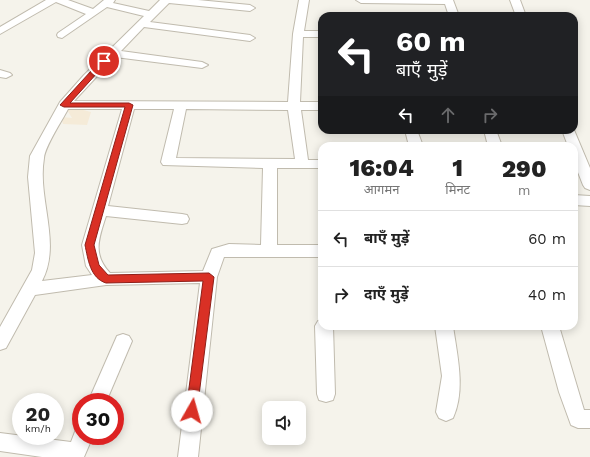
<!DOCTYPE html>
<html lang="hi">
<meta charset="utf-8">
<style>
:root{--surface:#fff;--page:#f2f2f2;--text:#222;--muted:#767676;--line:#e0e0e0}
body{margin:0;font-family:"Work Sans","Noto Sans Devanagari",sans-serif;background:var(--page);color:var(--text);height:100vh;display:flex;flex-direction:column;font-size:15px;white-space:nowrap}
*{box-sizing:border-box;margin:0}
p{font-size:13px;color:var(--muted)}
.icon{flex:none;width:22px;height:22px;fill:none;stroke:currentColor;stroke-width:2;stroke-linecap:round;stroke-linejoin:round}
.map{position:relative;flex:1;overflow:hidden}
.side{position:absolute;left:318px;top:142px;width:260px;height:188px;display:flex;flex-direction:column;background:var(--surface);border-radius:12px;box-shadow:0 2px 10px #0003}
.side>*{flex:none}
.top-card{position:absolute;left:318px;top:12px;width:260px;height:122px;border-radius:12px;box-shadow:0 2px 10px #0003;background:#202124;color:#fff;overflow:hidden}
.buttons{position:absolute;left:262px;top:401px;display:grid;gap:8px}
.buttons a{display:grid;place-items:center;width:44px;height:44px;border-radius:8px;background:var(--surface);box-shadow:0 2px 10px #0003;font-size:20px}
.speed{position:absolute;left:12px;top:393px;display:flex;gap:8px;font-size:20px;font-weight:700;text-align:center}
.speed>*{display:grid;place-content:center;width:52px;height:52px;border-radius:50%;background:var(--surface);box-shadow:0 2px 10px #0003;line-height:1}
.speed small{font-size:10px;font-weight:400}
.speed .limit{border:6px solid #d22;background:#fff;color:#111}
.pin{position:absolute;display:grid;place-items:center;width:34px;height:34px;color:#fff;margin:-17px;border:2px solid #fff;border-radius:50%;box-shadow:0 1px 4px #0007}
.me{position:absolute;width:44px;margin:-22px;rotate:7deg;stroke-linejoin:round;filter:drop-shadow(0 0 3px #0008)}
.turn{display:flex;align-items:center;gap:14px;height:84px;padding:0 12px;font-size:18px}
.turn .icon{width:52px;height:52px;stroke-width:2.5}
.turn b{display:block;font-size:28px;line-height:34px}
.lanes{display:flex;align-items:center;height:38px;padding:0 12px;background:#0003;justify-content:center;gap:20px;direction:ltr}
.lanes .off{opacity:.35}
.eta{display:flex;justify-content:space-evenly;align-items:center;height:68px;text-align:center}
.eta b{font-size:24px;font-weight:800;line-height:28px}
ul{padding:0;list-style:none}
li{display:flex;align-items:center;gap:12px;height:56px;padding:0 12px;border-top:1px solid var(--line)}
li div{flex:1}
li b{display:block;font-size:15px}
li em{font-style:normal}
.map>svg:first-child{display:block}
</style>
<div class="map">
<svg width="590" height="457" viewBox="0 0 590 457">
<rect width="100%" height="100%" fill="#f5f3eb"/>
<path fill="#f5ebd8" d="M 64,105 L 91,112 L 87,125 L 63,124 L 61,117 L 72,118 Z"/>
<g fill="none" stroke-linecap="round" stroke-linejoin="round">
<defs>
<g id="street">
<path d="M 46,0 L 68,0 L 93,9 L 104,0 L 115,0 L 113,3 L 149,11 L 160,0 L 198,0 L 250,5 L 255,8 L 250,11 L 169,3 L 150,22 L 250,35 L 255,38 L 250,41 L 144,27 L 121,51 L 202,62 L 208,65 L 202,68 L 115,57 L 74,101 L 288,102 L 293,34 L 299,0 L 309,0 L 304,31 L 322,31 L 322,37 L 303,37 L 300,102 L 322,102 L 322,110 L 301,110 L 308,160 L 322,160 L 322,168 L 277,168 L 277,245 L 322,245 L 322,257 L 224,257 L 217,277 L 198,457 L 178,457 L 200,283 L 106,285 L 35,295 L 6,348 L 0,350 L 0,327 L 32,270 L 35,253 L 28,177 L 30,156 L 60,102 L 84,75 L 144,16 L 107,7 L 62,38 L 58,37 L 57,35 L 58,33 L 86,14 L 56,2 L 0,34 L 0,27 ZM 68,109 L 122,109 L 82,245 L 86,266 L 92,275 L 42,281 C 62,243 37,199 44,158 C 45,146 62,121 68,109 ZM 134,109 L 174,109 L 161,162 L 163,165 L 263,168 L 261,245 L 229,244 L 212,249 L 203,271 L 110,273 C 92,254 99,238 106,216 L 182,224 L 187,223 L 189,219 L 187,215 L 182,214 L 108,206 ZM 186,109 L 288,110 L 295,159 L 176,158 Z"/>
<path d="M 356,0 L 453,0 L 459,16 L 449,16 L 445,4 L 361,3 Z"/>
<path d="M 510,0 L 520,0 L 526,16 L 516,16 Z"/>
<path d="M 0,70 L 10,73 L 12,75 L 6,78 L 0,77 Z"/>
<path d="M 405,130 L 417,130 L 423,146 L 409,146 Z"/>
<path d="M 484,130 L 496,130 L 502,146 L 488,146 Z"/>
<path d="M 562,130 L 574,130 L 590,168 L 590,190 L 585,188 L 583,185 L 574,162 L 574,146 L 568,146 Z"/>
<path d="M 574,195 L 590,196 L 590,206 L 574,205 Z"/>
<path d="M 322,320 L 322,326 L 333,326 L 335,394 L 333,400 L 326,402 L 319,400 L 317,394 L 315,326 L 318,321 Z"/>
<path d="M 435,326 L 453,326 C 457,355 466,390 453,418 L 446,421 L 439,418 L 436,412 L 442,376 Z"/>
<path d="M 541,326 L 559,326 L 584,410 L 590,410 L 590,428 L 578,428 L 571,425 L 559,392 Z"/>
<path d="M 123,334 L 129,336 L 132,341 L 106,402 L 88,402 L 117,336 Z"/>
<path d="M 81,428 L 81,436 L 93,436 L 84,457 L 42,457 L 0,451 L 0,433 L 71,442 L 76,429 Z"/>
</g>
</defs>
<use href="#street" stroke="#c0bbae" stroke-width="2"/>
<use href="#street" fill="#fff" fill-rule="evenodd"/>
</g>
<path fill="#d93025" stroke="#8d1f18" d="M 102,59 L 108,61 L 70,103 L 129,103 L 133,105 L 94,245 L 99,265 L 108,275 L 209,273 L 214,277 L 197,411 L 196,415 L 192,416 L 187,415 L 186,411 L 203,281 L 106,283 C 90,278 88,259 85,245 L 125,107 L 64,107 L 60,105 Z"/>
</svg>
<div class="buttons">
<a><svg class="icon" aria-label="sound" viewBox="0 0 24 24"><path d="M4 9h4l5-4v14l-5-4H4zM17 9q2 3 0 6"/></svg></a>
</div>
<div class="speed"><div>20<small>km/h</small></div><div class="limit">30</div></div>
<div class="pin" style="left:104px;top:61px;background:#d93025"><svg class="icon" aria-label="arrive" viewBox="0 0 24 24"><path d="M6 21V4h12l-3 4 3 4H6"/></svg></div>
<svg class="me" style="left:192px;top:411px" viewBox="-20 -20 40 40"><circle r="19" fill="#fff"/><path d="M0-13L10 11 0 6-10 11z" fill="#d93025"/></svg>
<div class="top-card">
<div class="turn"><svg class="icon" aria-label="left" viewBox="0 0 24 24"><path d="M17 20v-9H6M10 6l-5 5 5 5"/></svg><div><b>60 m</b>बाएँ मुड़ें</div></div>
<div class="lanes"><svg class="icon" aria-label="left" viewBox="0 0 24 24"><path d="M17 20v-9H6M10 6l-5 5 5 5"/></svg><svg class="icon off" aria-label="ahead" viewBox="0 0 24 24"><path d="M12 20V5M6 11l6-6 6 6"/></svg><svg class="icon off" aria-label="right" viewBox="0 0 24 24"><path d="M7 20v-9h11M14 6l5 5-5 5"/></svg></div>
</div>
<section class="side">
<div class="eta">
<div><b>16:04</b><p>आगमन</p></div>
<div><b>1</b><p>मिनट</p></div>
<div><b>290</b><p>m</p></div>
</div>
<ul>
<li><svg class="icon" aria-label="left" viewBox="0 0 24 24"><path d="M17 20v-9H6M10 6l-5 5 5 5"/></svg><div><b>बाएँ मुड़ें</b></div><em>60 m</em></li>
<li><svg class="icon" aria-label="right" viewBox="0 0 24 24"><path d="M7 20v-9h11M14 6l5 5-5 5"/></svg><div><b>दाएँ मुड़ें</b></div><em>40 m</em></li>
</ul>
</section>
</div>
